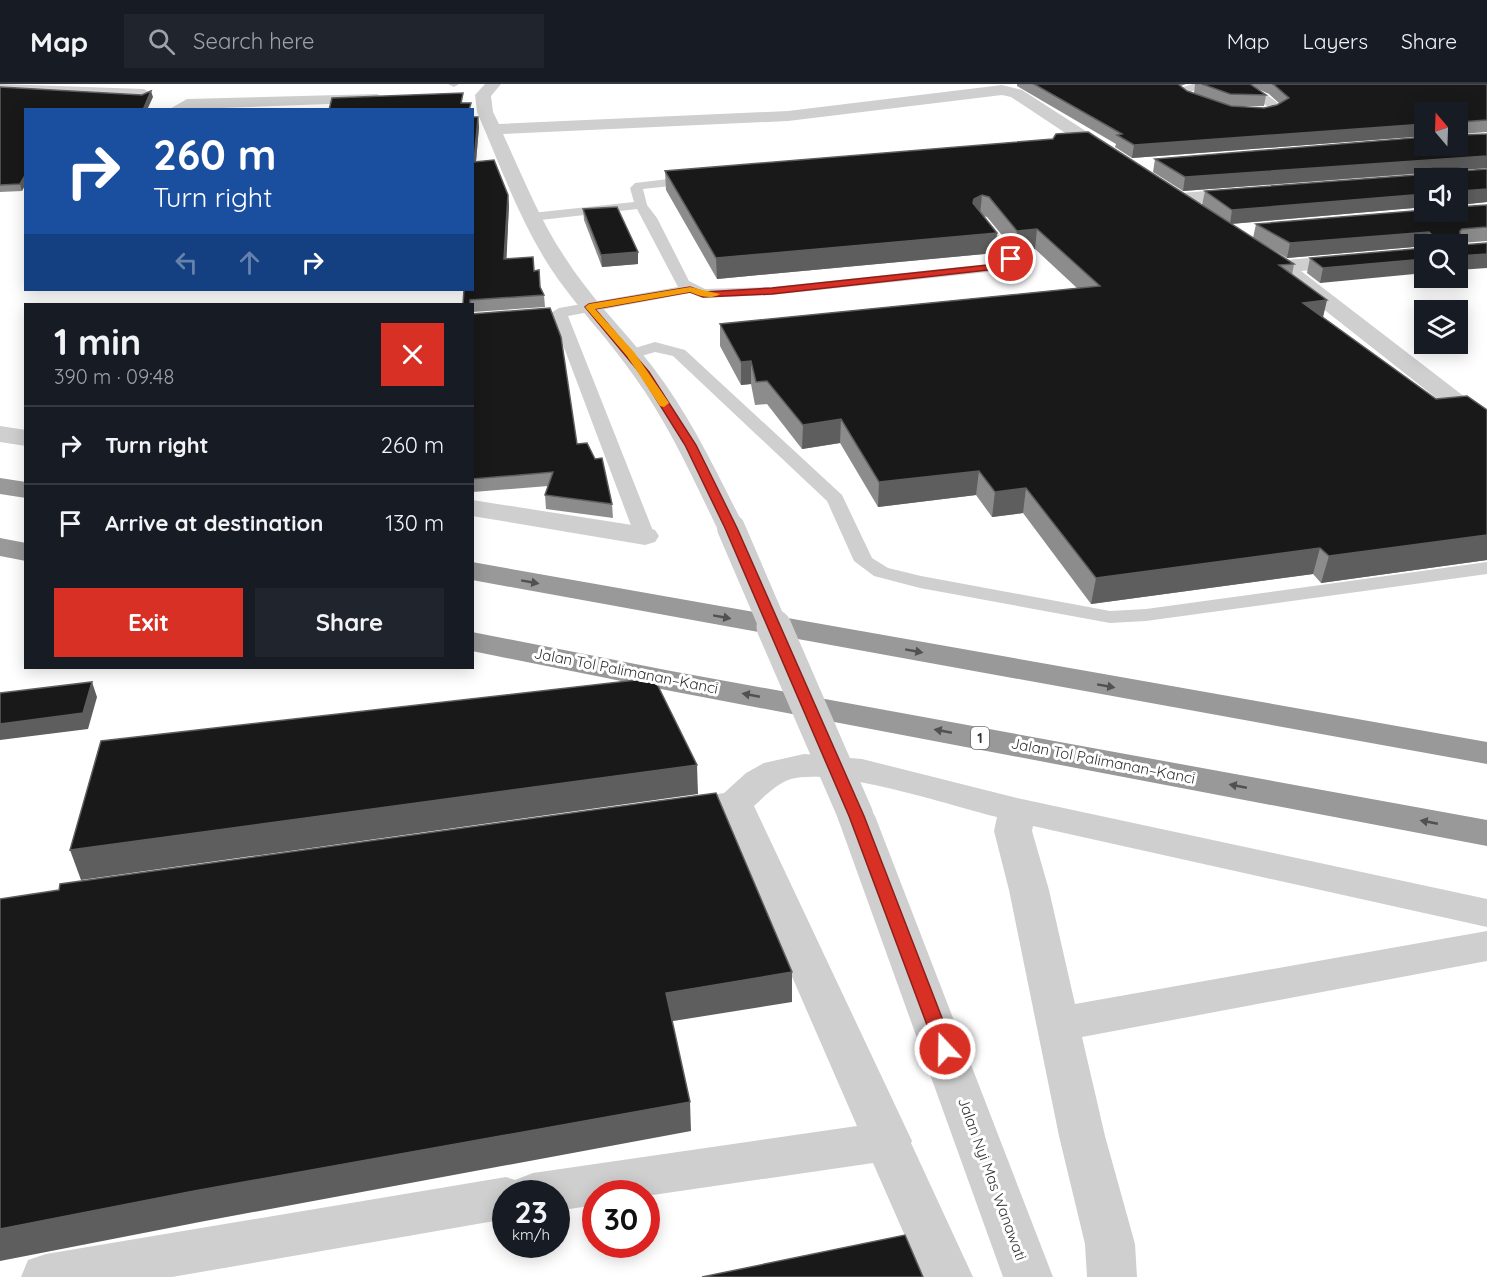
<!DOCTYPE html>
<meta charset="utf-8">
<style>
:root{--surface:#171b24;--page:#20242c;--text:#f1f3f6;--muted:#9ea1a6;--line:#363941;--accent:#d93025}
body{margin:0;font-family:Quicksand,sans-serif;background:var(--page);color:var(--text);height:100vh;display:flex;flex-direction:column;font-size:22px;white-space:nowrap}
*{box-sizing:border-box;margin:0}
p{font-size:20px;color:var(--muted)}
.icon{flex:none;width:33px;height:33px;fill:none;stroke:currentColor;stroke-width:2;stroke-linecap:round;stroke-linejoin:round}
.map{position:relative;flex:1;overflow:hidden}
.panel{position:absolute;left:24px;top:219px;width:450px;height:366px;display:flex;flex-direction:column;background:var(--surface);border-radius:0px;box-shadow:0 3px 15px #0003}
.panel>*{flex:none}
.top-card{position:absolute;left:24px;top:24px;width:450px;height:183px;border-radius:0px;box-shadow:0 3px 15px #0003;background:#1a4fa0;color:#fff;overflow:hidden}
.needle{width:39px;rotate:341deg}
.controls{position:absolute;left:1414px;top:18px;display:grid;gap:12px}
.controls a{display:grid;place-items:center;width:54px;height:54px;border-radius:0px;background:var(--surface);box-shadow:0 3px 15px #0003;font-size:30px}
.speed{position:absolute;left:492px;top:1096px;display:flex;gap:12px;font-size:30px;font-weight:700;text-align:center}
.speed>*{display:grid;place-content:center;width:78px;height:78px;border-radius:50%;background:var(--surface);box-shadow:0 3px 15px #0003;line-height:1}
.speed small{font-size:15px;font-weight:400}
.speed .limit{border:9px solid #d22;background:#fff;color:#111}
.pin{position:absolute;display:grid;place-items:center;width:51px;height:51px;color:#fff;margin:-26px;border:3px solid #fff;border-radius:50%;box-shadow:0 2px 6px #0007}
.me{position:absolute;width:66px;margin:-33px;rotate:339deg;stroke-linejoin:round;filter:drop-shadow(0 0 4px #0008)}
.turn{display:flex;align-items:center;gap:21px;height:126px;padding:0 30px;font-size:27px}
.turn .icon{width:78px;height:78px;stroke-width:2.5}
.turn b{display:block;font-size:42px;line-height:51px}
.lanes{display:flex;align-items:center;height:57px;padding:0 30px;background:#0003;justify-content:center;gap:30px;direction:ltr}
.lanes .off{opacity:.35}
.round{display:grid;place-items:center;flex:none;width:63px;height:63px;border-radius:0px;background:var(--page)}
.overview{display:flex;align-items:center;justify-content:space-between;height:102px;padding:0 30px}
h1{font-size:36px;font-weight:800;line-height:45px}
.action{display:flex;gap:12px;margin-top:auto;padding:12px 30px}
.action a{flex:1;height:69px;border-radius:0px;background:var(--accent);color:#fff;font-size:24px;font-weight:800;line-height:69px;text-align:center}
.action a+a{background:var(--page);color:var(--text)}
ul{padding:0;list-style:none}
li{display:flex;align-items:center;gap:18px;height:78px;padding:0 30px;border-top:2px solid var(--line)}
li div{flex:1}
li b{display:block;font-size:22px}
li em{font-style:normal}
header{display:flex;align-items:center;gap:36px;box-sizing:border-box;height:84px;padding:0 30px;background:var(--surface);border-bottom:2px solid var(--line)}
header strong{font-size:28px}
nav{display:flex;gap:33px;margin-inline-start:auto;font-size:21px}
.search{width:420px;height:54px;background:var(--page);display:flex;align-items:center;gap:15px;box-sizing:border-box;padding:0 21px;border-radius:0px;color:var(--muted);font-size:22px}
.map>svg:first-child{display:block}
</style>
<header>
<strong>Map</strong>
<div class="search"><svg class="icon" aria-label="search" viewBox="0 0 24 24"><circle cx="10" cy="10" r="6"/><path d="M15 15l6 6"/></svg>Search here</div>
<nav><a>Map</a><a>Layers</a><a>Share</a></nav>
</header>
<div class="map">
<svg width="1487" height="1193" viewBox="0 0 1487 1193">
<rect width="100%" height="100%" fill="#fff"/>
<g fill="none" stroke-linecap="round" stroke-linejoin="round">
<g fill="#cfcfcf" fill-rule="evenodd">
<path d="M 448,0 L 459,0 L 454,3 Z"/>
<path d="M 1193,0 L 1210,0 L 1188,9 L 1207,19 L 1207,23 L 1199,23 L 1177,10 L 1180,4 Z"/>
<path d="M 1234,0 C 1251,0 1273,12 1284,26 L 1278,29 L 1248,32 L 1248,28 L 1270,24 Z"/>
<path d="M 694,92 L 698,93 L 700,96 L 698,99 L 643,105 L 647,121 L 657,134 L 689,197 L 705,205 L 772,203 L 988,180 L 1003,176 L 973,137 L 980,133 L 985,134 L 1018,175 L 1013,182 L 988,188 L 772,211 L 703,214 L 690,209 L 568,232 L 655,452 L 652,456 L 638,456 L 635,452 L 551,229 L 559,224 L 678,203 L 637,125 L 532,137 L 525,133 L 532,129 L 634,118 L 630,104 L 635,99 Z"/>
<path d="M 655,258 L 685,266 L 842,411 L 872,474 L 888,484 L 921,492 L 1110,527 L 1146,525 L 1487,478 L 1487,490 L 1146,537 L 1110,539 L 920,504 L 874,492 L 854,477 L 827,417 L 673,272 L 655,268 L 631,275 L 623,270 L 625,267 Z"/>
</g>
<g fill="#cfcfcf" fill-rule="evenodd">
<path d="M 0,0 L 144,5 L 152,10 L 144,15 L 0,7 Z"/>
<path d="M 485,0 L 501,0 L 491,12 L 493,28 L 499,40 L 788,27 L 1002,1 L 1022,6 L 1182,109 L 1250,103 L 1257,105 L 1259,109 L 1257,113 L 1250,115 L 1178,121 L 1171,119 L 1011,13 L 1002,11 L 788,37 L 503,50 C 522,91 539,134 564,172 C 589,212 623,245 652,282 C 690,331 717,389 745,444 L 741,450 L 731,453 L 721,450 L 717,444 C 692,392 668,339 634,292 C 606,251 569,216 543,172 C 516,127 498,76 477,28 L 475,11 Z"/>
<path d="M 377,10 L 385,15 L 383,18 L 168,26 L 187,15 Z"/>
<path d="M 1254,160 L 1286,176 L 1425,164 L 1425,176 L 1301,187 L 1487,330 L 1487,350 L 1478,347 L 1284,194 L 1281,189 L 1247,170 L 1244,166 L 1247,162 Z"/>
<path d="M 0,342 L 26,346 L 26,362 L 0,358 Z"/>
<path d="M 472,416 L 645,443 L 655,446 L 659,452 L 655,458 L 645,461 L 472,432 Z"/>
<path d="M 804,670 L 862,675 L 1017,714 L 1487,815 L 1487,843 L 1033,742 L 1032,747 L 1049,806 L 1075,920 L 1487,847 L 1487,877 L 1082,953 L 1105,1052 L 1135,1160 L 1137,1193 L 1087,1193 L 1085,1160 L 1059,1052 L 1009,806 L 994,747 L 997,733 C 949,721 835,683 791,695 C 776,700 765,712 754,722 L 912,1057 L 911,1059 L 973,1193 L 923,1193 L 873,1079 L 646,1112 L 646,1110 L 596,1110 L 596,1121 L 556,1127 L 556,1110 L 506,1110 L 506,1135 L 172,1193 L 21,1193 L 28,1176 L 46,1170 L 506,1093 L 515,1096 L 533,1089 L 857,1042 L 723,734 L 678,740 L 665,737 L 660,728 L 665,719 L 724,709 L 746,689 L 764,679 Z"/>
<path d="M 856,720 L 869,723 L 875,732 L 1053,1193 L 1003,1193 L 837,732 L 843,723 Z"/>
</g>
<g fill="#999" fill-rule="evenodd">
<path d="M 0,394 L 26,398 L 26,414 L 0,410 Z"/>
<path d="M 0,454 L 26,459 L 26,477 L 0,472 Z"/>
<path d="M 472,478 L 1487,658 L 1487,680 L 472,496 Z"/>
<path d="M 472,548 L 671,587 L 1487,736 L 1487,762 L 671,607 L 472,567 Z"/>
</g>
<path stroke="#cfcfcf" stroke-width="28" d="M 731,444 L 774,544"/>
<path stroke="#cfcfcf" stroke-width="35" d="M 774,543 L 856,732"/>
</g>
<g fill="#8c8c8c" fill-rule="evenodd">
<path d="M 1017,0 L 1186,0 L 1181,2 L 1187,7 L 1194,9 L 1195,0 L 1487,0 L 1487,48 L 1460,50 L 1460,51 L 1487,50 L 1487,84 L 1461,86 L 1462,87 L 1487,85 L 1487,118 L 1458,121 L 1458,94 L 1425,94 L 1425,123 L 1231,140 L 1294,180 L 1292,191 L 1323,233 L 1436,315 L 1487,326 L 1487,476 L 1321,499 L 1313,490 L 1091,520 L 1023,429 L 992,433 L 976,411 L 878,423 L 840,359 L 802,365 L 767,320 L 755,321 L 751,300 L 741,301 L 720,262 L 720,240 L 1077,204 L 1035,165 L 1015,167 L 987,133 L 983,132 L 997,149 L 995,169 L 717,195 L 666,106 L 665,87 L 1202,121 L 1205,107 L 1429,90 L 1429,89 L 1183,107 L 1153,88 L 1155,75 L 1458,62 L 1425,28 L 1425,52 L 1132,74 L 1115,63 L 1116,60 L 1017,2 ZM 1258,5 L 1269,10 L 1280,20 L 1264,24 L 1236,22 L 1264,22 L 1266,11 Z"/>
<path d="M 0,3 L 142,11 L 153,13 L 26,26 L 22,107 L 0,108 Z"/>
<path d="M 472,33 L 478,33 L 479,43 L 476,78 L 508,111 L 509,121 L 506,175 L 534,187 L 544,211 L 545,223 L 472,228 L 472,220 L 463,220 L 472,206 Z"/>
<path d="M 1487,121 L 1487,157 L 1460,159 L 1462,161 L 1487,170 L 1458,160 L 1425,160 L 1425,162 L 1287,174 L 1253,154 L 1256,140 Z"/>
<path d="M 583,125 L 638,180 L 602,183 L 584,136 Z"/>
<path d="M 1425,164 L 1320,199 L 1307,189 L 1310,174 Z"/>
<path d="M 472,230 L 577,360 L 612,420 L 613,434 L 546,425 L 545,411 L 548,402 L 473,408 Z"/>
</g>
<g fill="#5e5e5e">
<path d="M 151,7 L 153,13 L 147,26 L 143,26 Z"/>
<path d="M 478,33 L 479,43 L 475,88 L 474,78 Z"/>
<path d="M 1425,40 L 1425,52 L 1132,74 L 1134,61 Z"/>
<path d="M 1487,72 L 1487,84 L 1183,107 L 1185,93 Z"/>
<path d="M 26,90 L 26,100 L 22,107 L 20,100 Z"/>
<path d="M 1487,105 L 1487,118 L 1458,121 L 1462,107 Z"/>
<path d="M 1425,110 L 1425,123 L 1230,140 L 1232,126 Z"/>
<path d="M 508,111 L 509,121 L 506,186 L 504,175 Z"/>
<path d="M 982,111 L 980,131 L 972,135 L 974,115 Z"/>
<path d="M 1037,145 L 1035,165 L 1015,167 L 1017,147 Z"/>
<path d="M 1429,148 L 1425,162 L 1287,174 L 1290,159 Z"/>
<path d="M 997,149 L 995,169 L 717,195 L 716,174 Z"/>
<path d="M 638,168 L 638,180 L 602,183 L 601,171 Z"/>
<path d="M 1487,170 L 1487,184 L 1458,186 L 1458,172 Z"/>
<path d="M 1425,175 L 1425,189 L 1320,199 L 1323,184 Z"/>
<path d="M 1327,216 L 1322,238 L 1303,219 Z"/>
<path d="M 751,277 L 751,300 L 741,301 L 741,278 Z"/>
<path d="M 841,335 L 840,359 L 802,365 L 803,341 Z"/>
<path d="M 979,387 L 976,411 L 878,423 L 879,398 Z"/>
<path d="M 1026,404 L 1023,429 L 992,433 L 995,408 Z"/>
<path d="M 1487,451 L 1487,476 L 1321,499 L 1329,472 Z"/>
<path d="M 1320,464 L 1313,490 L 1091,520 L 1096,494 Z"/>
<path d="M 92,598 L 97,613 L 88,645 L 0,656 L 0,640 Z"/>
<path d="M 697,681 L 698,710 L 81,796 L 70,766 Z"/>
<path d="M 792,888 L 792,918 L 667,938 L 666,909 Z"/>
<path d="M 690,1018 L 691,1047 L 205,1137 L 0,1177 L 0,1145 L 194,1107 Z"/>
</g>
<g fill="#191919" stroke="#5e5e5e" stroke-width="1.5">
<path d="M 1034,0 L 1178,0 L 1187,7 L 1231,22 L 1264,24 L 1277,21 L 1289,14 L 1273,0 L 1487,0 L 1487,36 L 1460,38 L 1460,51 L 1487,50 L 1487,72 L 1185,93 L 1155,75 L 1425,53 L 1425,62 L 1458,62 L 1458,28 L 1425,28 L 1425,40 L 1134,61 L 1117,51 L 1122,50 Z"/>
<path d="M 1202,0 L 1250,0 L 1266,11 L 1230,10 Z"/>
<path d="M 0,3 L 142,11 L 151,7 L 143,26 L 26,26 L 26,90 L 20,100 L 0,101 Z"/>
<path d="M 463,9 L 461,19 L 471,19 L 469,26 L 329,26 L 332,14 Z"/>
<path d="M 472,33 L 478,33 L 474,78 L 494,76 L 508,111 L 504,175 L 533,173 L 534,187 L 539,186 L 540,203 L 544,211 L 470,216 L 470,220 L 463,220 L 464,206 L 472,206 Z"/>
<path d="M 1088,48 L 1294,180 L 1279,181 L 1327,216 L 1303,219 L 1436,315 L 1467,312 L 1487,326 L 1487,451 L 1329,472 L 1320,464 L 1096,494 L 1026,404 L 995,408 L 979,387 L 879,398 L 841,335 L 803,341 L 767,297 L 756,298 L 751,277 L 741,278 L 720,240 L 1100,202 L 1037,145 L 1017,147 L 989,113 L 982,111 L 974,115 L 973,119 L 997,149 L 716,174 L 665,87 L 1053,55 L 1056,50 Z"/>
<path d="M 1431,83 L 1460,83 L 1462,87 L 1487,85 L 1487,105 L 1462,107 L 1460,112 L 1458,112 L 1458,94 L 1425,94 L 1425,110 L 1232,126 L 1205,107 L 1429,90 Z"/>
<path d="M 1487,121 L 1487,143 L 1462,145 L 1460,147 L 1460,159 L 1462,161 L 1487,159 L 1487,170 L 1458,172 L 1458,160 L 1430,160 L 1431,150 L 1429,148 L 1290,159 L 1256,140 L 1425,126 L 1425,128 L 1458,128 L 1458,123 Z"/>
<path d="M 617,123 L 638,168 L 601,171 L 583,125 Z"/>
<path d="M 1425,164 L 1425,175 L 1323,184 L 1310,174 Z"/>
<path d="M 550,224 L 561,253 L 577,360 L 587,359 L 595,375 L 602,374 L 612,420 L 545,411 L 553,388 L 472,395 L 472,230 Z"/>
<path d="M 654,594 L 697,681 L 70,766 L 101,657 Z"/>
<path d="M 92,598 L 83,629 L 0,640 L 0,609 Z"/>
<path d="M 716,709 L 792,888 L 666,909 L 690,1018 L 194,1107 L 0,1145 L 0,815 L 59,806 L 60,800 Z"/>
<path d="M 905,1151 L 923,1193 L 702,1193 Z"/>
</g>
<defs><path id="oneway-solid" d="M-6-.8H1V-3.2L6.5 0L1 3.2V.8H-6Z" transform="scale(1.5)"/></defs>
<g fill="#515151">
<use href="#oneway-solid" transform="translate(530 498) rotate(10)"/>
<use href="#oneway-solid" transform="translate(722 533) rotate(10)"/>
<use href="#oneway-solid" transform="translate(914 567) rotate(10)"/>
<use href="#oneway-solid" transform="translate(1106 602) rotate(10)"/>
<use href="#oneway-solid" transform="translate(751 611) rotate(-169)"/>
<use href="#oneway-solid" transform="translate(943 647) rotate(-169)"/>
<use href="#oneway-solid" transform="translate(1238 702) rotate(-169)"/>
<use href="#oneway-solid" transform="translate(1429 738) rotate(-169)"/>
</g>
<path fill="#d93025" stroke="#8d1f18" stroke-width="1.5" d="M 1011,173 L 1015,175 L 1011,181 L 988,186 L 772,210 L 703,213 L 690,208 L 595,225 L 649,288 L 696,361 L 737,444 L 864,732 L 954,965 L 952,971 L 945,973 L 939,971 L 936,965 L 849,732 L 725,444 L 685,361 L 640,289 L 585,223 L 589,220 L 690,203 L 704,208 L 772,204 L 988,181 L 1005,177 Z"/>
<path fill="#f59e0b" d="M 690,203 L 720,210 C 711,216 699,212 690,208 L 595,225 L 634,268 L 669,319 L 664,323 L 660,322 L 627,272 L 585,223 L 589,220 Z"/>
<g text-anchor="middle" stroke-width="6" stroke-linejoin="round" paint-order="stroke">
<rect fill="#fff" stroke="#707070" stroke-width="1.5" x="971" y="643" width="18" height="22" rx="4.5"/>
<g font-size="14" font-weight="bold" fill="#323232">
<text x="980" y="659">1</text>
</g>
<g font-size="15" fill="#323232" stroke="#fff">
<text transform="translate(626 587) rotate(11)" y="5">Jalan Tol Palimanan–Kanci</text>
<text transform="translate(1103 677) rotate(11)" y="5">Jalan Tol Palimanan–Kanci</text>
<text transform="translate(992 1095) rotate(70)" y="5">Jalan Nyi Mas Wanawati</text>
</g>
</g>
</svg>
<div class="controls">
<a><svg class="needle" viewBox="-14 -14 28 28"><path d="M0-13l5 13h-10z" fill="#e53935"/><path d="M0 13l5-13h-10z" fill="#9ea1a6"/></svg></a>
<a><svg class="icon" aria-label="sound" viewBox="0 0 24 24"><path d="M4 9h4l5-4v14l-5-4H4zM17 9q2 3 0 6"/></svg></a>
<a><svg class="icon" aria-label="search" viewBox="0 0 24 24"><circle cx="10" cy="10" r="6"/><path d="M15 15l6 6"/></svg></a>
<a><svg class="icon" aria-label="layers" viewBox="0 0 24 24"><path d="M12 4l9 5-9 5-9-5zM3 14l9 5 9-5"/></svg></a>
</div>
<div class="speed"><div>23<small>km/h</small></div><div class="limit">30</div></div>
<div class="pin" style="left:1011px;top:175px;background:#d93025"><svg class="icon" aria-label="arrive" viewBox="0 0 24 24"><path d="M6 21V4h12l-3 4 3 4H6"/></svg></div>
<svg class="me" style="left:945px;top:965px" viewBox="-20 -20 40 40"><circle r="17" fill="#d93025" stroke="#fff" stroke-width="3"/><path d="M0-11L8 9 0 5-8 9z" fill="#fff"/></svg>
<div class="top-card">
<div class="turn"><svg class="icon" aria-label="right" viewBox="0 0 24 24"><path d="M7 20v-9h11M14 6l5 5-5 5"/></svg><div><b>260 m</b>Turn right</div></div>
<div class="lanes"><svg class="icon off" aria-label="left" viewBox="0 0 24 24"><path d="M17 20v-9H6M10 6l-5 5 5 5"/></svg><svg class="icon off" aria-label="ahead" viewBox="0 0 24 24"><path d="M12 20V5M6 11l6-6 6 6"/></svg><svg class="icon" aria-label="right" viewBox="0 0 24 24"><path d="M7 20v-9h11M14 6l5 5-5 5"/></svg></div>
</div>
<section class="panel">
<div class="overview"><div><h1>1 min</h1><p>390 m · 09:48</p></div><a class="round" style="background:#d93025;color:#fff"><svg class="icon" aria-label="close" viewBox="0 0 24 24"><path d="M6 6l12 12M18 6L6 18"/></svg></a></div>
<ul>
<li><svg class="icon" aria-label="right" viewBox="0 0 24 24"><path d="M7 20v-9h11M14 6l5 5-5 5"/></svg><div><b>Turn right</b></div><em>260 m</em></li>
<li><svg class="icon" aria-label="arrive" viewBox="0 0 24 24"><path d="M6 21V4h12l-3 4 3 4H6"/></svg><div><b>Arrive at destination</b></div><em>130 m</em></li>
</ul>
<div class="action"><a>Exit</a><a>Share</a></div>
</section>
</div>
